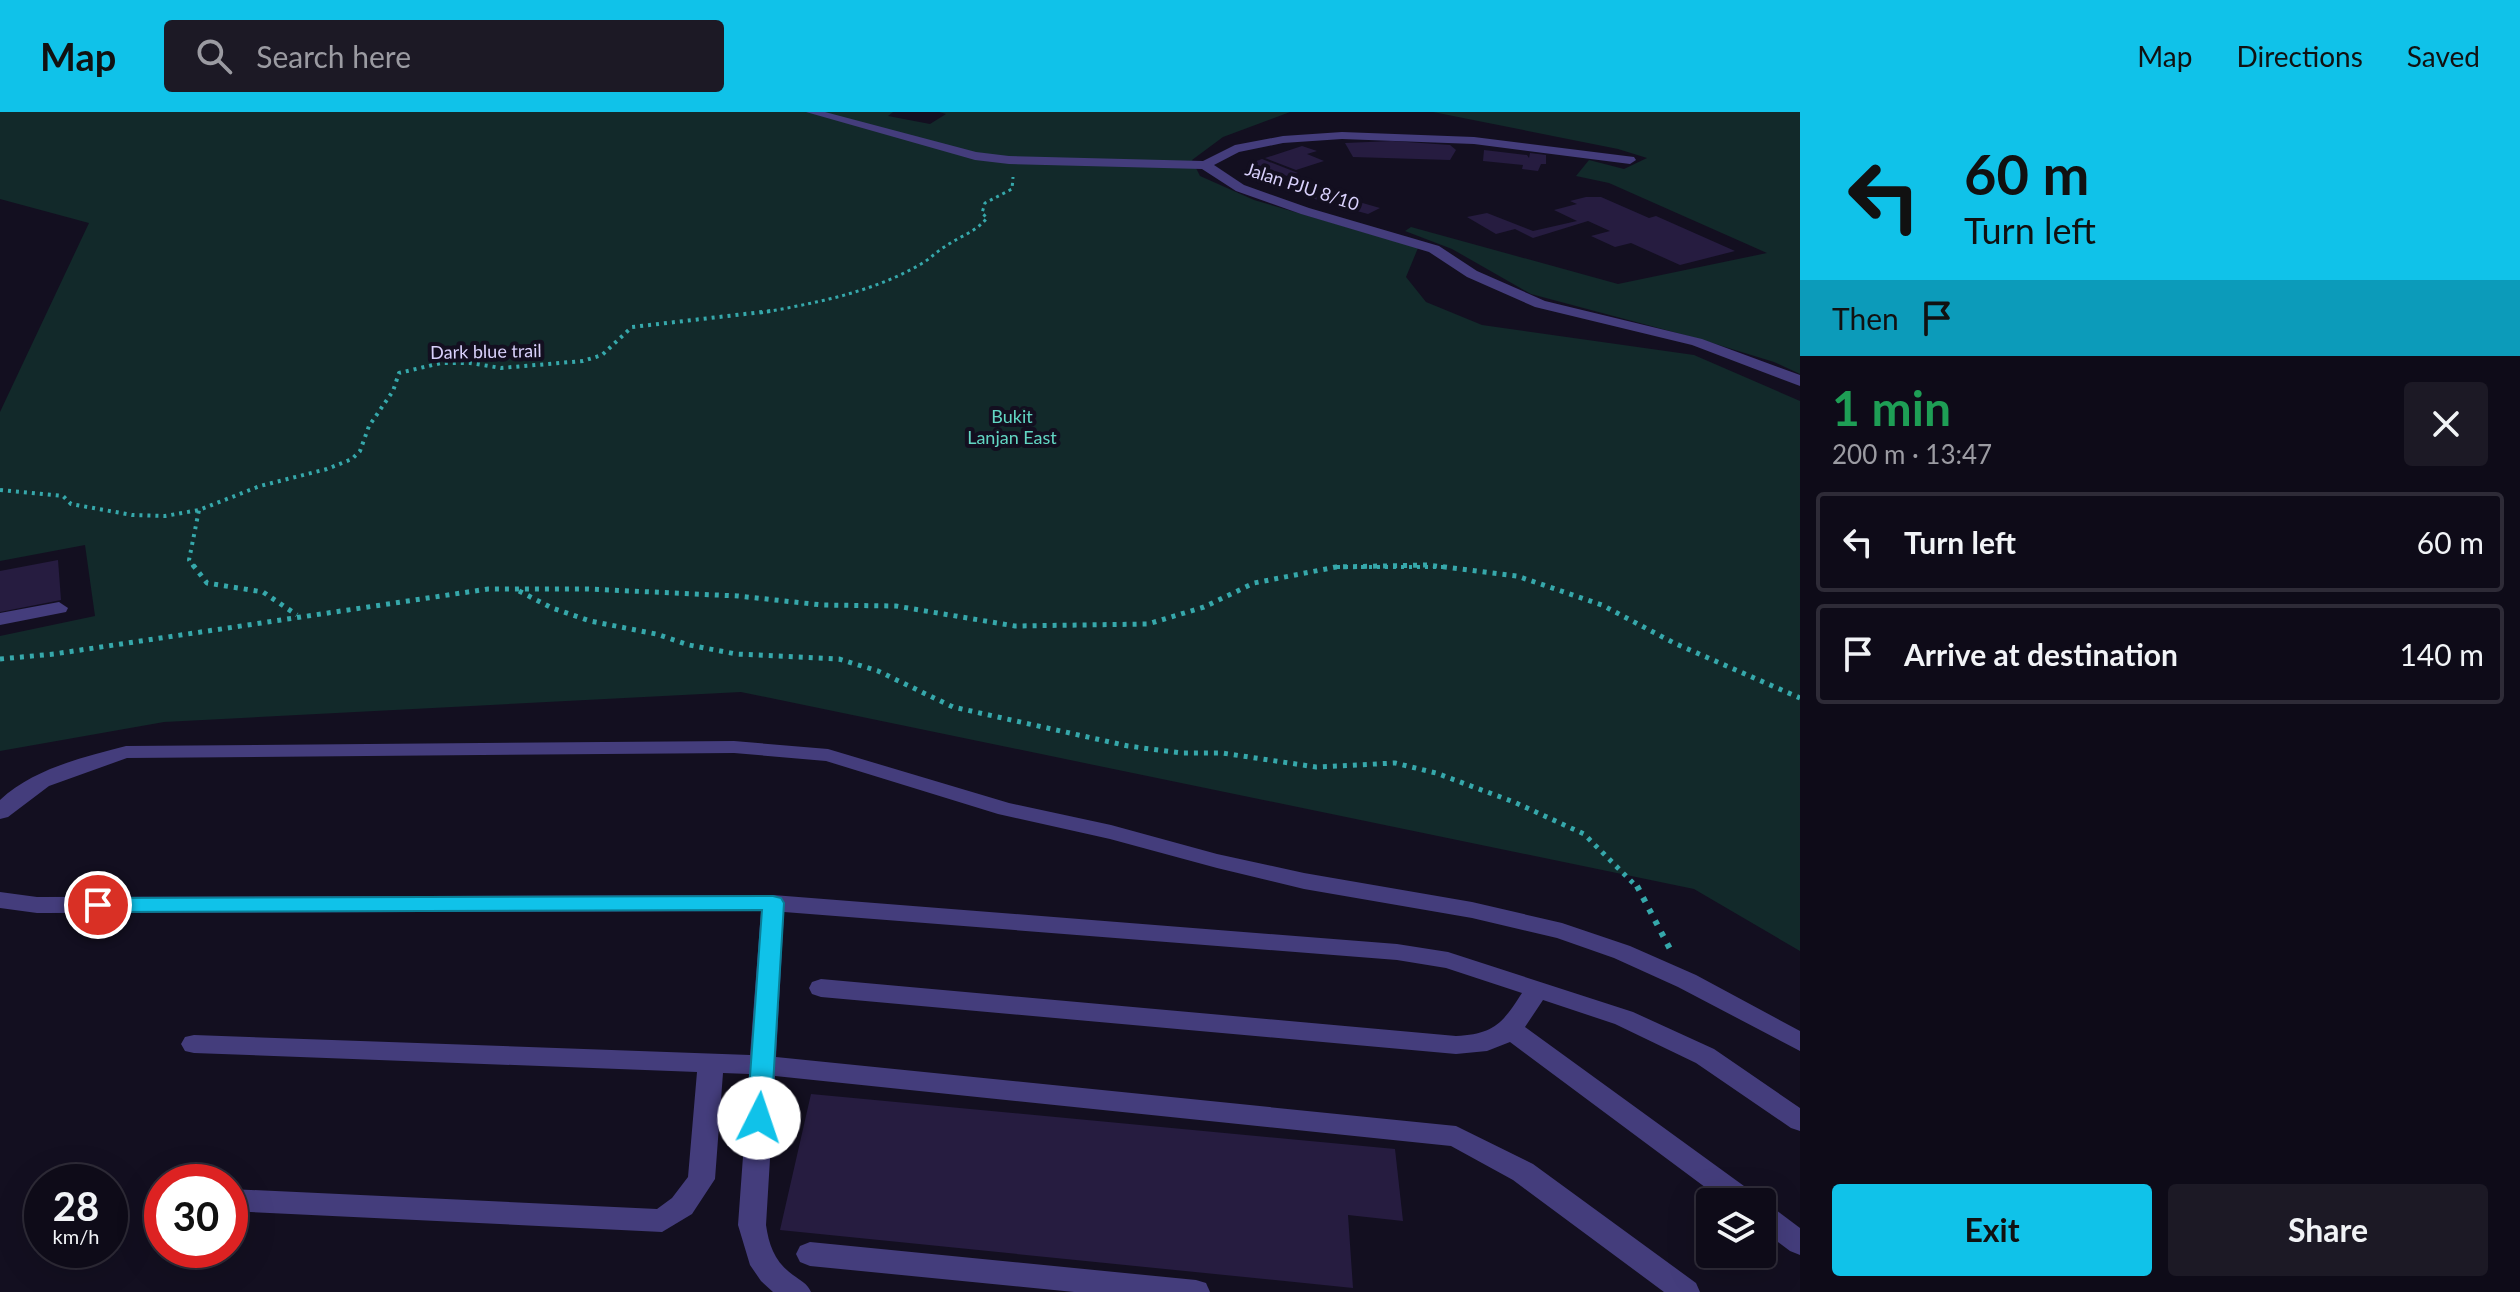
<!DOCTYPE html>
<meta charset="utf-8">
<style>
:root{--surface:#0e0b18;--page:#1c1925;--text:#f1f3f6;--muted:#9b9ba2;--line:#2e2b37;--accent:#10c2e9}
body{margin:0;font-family:Lato,sans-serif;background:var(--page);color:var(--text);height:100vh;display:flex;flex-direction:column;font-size:30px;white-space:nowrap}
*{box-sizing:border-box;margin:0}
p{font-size:26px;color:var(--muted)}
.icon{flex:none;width:44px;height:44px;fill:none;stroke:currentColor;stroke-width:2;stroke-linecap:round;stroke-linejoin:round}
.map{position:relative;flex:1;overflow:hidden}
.sheet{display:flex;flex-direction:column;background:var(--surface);width:720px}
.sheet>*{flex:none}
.hud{background:#10c2e9;color:#111;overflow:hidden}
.fabs{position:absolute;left:1696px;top:1076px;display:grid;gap:16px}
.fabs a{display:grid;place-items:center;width:80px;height:80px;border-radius:8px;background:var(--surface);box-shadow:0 8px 32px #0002,0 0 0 2px var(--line);font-size:40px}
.speed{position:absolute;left:24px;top:1052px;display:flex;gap:16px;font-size:40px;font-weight:700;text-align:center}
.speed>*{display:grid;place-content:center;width:104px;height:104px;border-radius:50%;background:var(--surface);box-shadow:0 8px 32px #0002,0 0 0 2px var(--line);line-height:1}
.speed small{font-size:20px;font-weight:400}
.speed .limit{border:12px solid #d22;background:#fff;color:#111}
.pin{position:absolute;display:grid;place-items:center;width:68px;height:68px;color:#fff;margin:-34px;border:4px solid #fff;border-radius:50%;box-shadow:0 2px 8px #0007}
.me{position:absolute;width:88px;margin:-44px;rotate:4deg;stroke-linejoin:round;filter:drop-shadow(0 0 6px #0008)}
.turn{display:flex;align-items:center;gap:28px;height:168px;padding:0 32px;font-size:36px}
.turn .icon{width:104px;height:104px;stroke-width:2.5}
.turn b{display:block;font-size:56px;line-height:68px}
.then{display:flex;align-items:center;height:76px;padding:0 32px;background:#0003;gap:16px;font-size:30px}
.round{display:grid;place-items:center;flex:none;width:84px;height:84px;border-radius:8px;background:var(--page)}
.overview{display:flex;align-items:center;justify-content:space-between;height:136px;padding:0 32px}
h1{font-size:48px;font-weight:700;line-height:60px;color:#1e9e55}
.primary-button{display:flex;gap:16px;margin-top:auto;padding:16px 32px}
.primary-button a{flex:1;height:92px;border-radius:8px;background:var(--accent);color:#111;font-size:32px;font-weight:700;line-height:92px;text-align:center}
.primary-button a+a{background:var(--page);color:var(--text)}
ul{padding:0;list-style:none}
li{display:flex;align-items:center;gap:24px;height:100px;margin:0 16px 12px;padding:0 16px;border:4px solid var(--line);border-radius:8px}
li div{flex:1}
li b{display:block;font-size:30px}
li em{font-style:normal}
header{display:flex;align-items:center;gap:48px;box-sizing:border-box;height:112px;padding:0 40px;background:var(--accent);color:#111}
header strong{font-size:38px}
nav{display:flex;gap:44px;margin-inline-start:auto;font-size:28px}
.search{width:560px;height:72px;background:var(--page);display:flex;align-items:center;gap:20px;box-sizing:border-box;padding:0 28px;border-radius:8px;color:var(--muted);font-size:30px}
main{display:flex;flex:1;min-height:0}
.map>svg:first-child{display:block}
</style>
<header>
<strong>Map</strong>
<div class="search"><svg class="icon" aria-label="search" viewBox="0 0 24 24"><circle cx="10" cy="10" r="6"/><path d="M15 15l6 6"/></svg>Search here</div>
<nav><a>Map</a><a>Directions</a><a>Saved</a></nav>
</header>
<main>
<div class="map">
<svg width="1800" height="1180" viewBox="0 0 1800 1180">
<rect width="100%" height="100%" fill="#130f20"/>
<g fill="#12292a">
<path d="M 0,0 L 893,0 L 888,4 L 930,12 L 946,2 L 939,0 L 1290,0 L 1223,25 L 1192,48 L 1200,64 L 1254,88 L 1418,136 L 1406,165 L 1426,190 L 1482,213 L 1694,243 L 1800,289 L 1800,839 L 1694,777 L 741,580 L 164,610 L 0,639 L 0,524 L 95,504 L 85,433 L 0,449 L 0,300 L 89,111 L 0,87 Z"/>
<path d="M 1433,0 L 1800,0 L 1800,262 L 1774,250 L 1696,226 L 1531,182 L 1452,137 L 1405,119 L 1411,115 L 1618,172 L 1767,141 L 1609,71 L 1576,64 L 1589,48 L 1624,57 L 1647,46 L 1618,37 Z"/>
</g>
<g fill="#261c40">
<path d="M 1392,29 L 1450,33 L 1456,38 L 1450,48 L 1353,45 L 1345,31 Z"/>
<path d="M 1302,34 L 1317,39 L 1307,42 L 1324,49 L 1296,58 L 1265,46 Z"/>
<path d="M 1484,38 L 1527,43 L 1529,46 L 1530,41 L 1546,43 L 1546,52 L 1541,52 L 1538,59 L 1522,57 L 1523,53 L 1483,49 Z"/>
<path d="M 1262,47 L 1298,61 L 1287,64 L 1251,51 Z"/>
<path d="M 1310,79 L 1353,90 L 1346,95 L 1303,84 Z"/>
<path d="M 1586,85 L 1601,85 L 1649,106 L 1656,104 L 1735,139 L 1680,153 L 1631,131 L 1615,135 L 1591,124 L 1610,119 L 1588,109 L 1533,126 L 1515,117 L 1496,122 L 1467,105 L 1487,101 L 1533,119 L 1577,109 L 1554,98 L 1577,92 L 1570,89 Z"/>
<path d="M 1359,90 L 1380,96 L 1368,102 L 1346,96 Z"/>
<path d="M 58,448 L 61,488 L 0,500 L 0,459 Z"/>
<path d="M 811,982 L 1395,1037 L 1403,1109 L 1348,1103 L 1353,1176 L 780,1118 Z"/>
</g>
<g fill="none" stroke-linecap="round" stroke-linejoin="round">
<path stroke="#36a8ab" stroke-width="3" stroke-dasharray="3 4" stroke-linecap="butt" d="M 760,201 C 815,191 871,181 921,152 C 930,147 937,139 946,134 C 960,124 976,120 987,106 L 982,101 L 985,91 L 1012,77 L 1013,65"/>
<g stroke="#36a8ab" stroke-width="4" stroke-dasharray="3 5" stroke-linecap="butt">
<path d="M 0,378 L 63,384 L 71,392 L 132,403 L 165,404 L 199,398 L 260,374 L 327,357 L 352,347 L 360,339 L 369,314 L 393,279 L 399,261 L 441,251 L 470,251 L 501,256 L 583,249 L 602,243 L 632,215 L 771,199"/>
<path d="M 194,455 L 189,448 L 199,398"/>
<path d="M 1337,455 L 1444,455"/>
</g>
<g stroke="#36a8ab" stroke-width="5" stroke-dasharray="4 6" stroke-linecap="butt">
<path d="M 193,453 L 207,471 L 263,480 L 297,503"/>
<path d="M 519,479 L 552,496 L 590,509 L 656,522 L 689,533 L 736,542 L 839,547 L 878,559 L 953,595 L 1128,634 L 1181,641 L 1222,641 L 1316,655 L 1395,651 L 1436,661 L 1514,690 L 1584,722 L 1638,776"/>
<path d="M 0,547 L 54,542 L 488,477 L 588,477 L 738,484 L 822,493 L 896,494 L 1015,514 L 1148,512 L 1204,495 L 1254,471 L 1336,455 L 1428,453 L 1517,464 L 1602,493 L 1674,531 L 1800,586"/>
</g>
<path stroke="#36a8ab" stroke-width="6" stroke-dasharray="5 8" stroke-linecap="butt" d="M 1637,774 L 1670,837"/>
<g fill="#443d7c" fill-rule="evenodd">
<path d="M 806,0 L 825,0 L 976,40 L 1009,44 L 1203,49 L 1235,33 L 1283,24 L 1342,20 L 1474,25 L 1634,45 L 1636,48 L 1630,52 L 1474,32 L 1342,27 L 1283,31 L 1239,40 L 1214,53 L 1244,73 L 1309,96 L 1439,134 L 1477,159 L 1545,189 L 1702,227 L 1800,263 L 1800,274 L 1692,233 L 1535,195 L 1467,165 L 1429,140 L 1301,102 L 1236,79 L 1202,57 L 1009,52 L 975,48 Z"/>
<path d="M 59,490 L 68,496 L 66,500 L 0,513 L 0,501 Z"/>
<path d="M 734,629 L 828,637 L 1009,691 L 1111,713 L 1217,742 L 1304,761 L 1472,790 L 1562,811 L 1630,834 L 1696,863 L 1800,919 L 1800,939 L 1678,875 L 1614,846 L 1557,826 L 1472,806 L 1304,777 L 1217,756 L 1110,727 L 998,702 L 826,649 L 734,641 L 127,646 L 49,674 L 8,705 L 0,707 L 0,688 C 33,657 83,645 126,634 Z"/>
<path d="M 0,780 L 37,785 L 773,783 L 1397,832 L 1448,840 L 1633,900 L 1714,937 L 1800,996 L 1800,1019 L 1791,1016 L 1696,951 L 1615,912 L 1543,888 L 1525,915 L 1755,1082 L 1759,1090 L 1725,1090 L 1510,930 L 1487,939 L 1456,942 L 821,885 L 812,882 L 809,876 L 812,870 L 821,867 L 1456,924 C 1494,922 1502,912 1522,881 L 1446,856 L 1397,848 L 784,800 L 776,945 L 1456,1014 L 1533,1052 L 1696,1171 L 1700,1180 L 1664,1180 L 1513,1068 L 1451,1034 L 775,964 L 766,1113 C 769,1134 775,1150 793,1163 C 801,1169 807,1171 811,1180 L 773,1180 L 761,1169 L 750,1153 L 738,1113 L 749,962 L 723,961 L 715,1067 L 692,1102 L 662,1120 L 230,1099 L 230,1077 L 657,1097 L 672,1086 L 688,1065 L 697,960 L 194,941 L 185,939 L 181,932 L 185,925 L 194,923 L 750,943 L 761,799 L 37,801 L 0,796 Z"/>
<path d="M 1762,1092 L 1772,1095 L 1800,1116 L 1800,1143 L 1790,1139 L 1762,1118 Z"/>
<path d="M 810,1130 L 1196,1168 L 1206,1171 L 1210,1180 L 1074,1180 L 810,1154 L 800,1150 L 796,1142 L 800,1134 Z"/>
</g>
</g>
<path fill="#10c2e9" stroke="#0a7e97" stroke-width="2" d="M 773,784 L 781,786 L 784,791 L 771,1006 L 767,1013 L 759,1015 L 750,1013 L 747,1006 L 762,798 L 98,800 L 91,798 L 88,793 L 91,788 L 98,786 Z"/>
<g text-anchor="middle" stroke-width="8" stroke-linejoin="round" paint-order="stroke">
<g font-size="18" fill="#d9d1fc" stroke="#130f20">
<text transform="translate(1302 75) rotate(18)" y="6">Jalan PJU 8/10</text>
<text transform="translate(486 240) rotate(-1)" y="6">Dark blue trail</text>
</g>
<g font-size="18" fill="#62d6c3" stroke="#130f20">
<text x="1012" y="311">Bukit<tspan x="1012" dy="21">Lanjan East</tspan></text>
</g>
</g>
</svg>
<div class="fabs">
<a><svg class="icon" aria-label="layers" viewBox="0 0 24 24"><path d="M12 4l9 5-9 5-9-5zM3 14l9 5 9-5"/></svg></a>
</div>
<div class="speed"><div>28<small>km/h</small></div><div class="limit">30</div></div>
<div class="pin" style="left:98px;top:793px;background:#d93025"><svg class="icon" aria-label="arrive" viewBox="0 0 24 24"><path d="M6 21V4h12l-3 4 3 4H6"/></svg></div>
<svg class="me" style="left:759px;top:1006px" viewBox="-20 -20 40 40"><circle r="19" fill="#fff"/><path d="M0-13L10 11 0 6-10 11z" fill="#10c2e9"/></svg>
</div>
<section class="sheet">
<div class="hud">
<div class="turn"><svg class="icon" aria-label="left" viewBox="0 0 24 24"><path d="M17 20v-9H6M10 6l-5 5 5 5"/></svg><div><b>60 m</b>Turn left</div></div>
<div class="then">Then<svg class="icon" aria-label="arrive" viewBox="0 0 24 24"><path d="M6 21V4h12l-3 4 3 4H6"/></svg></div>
</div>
<div class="overview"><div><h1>1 min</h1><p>200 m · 13:47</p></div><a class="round"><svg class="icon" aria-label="close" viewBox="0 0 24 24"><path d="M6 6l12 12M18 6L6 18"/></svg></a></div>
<ul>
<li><svg class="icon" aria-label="left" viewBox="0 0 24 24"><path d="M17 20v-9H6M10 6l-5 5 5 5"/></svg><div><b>Turn left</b></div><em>60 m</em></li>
<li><svg class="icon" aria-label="arrive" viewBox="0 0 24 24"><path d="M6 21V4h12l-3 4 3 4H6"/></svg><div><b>Arrive at destination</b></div><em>140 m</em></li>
</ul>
<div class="primary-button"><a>Exit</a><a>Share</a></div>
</section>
</main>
